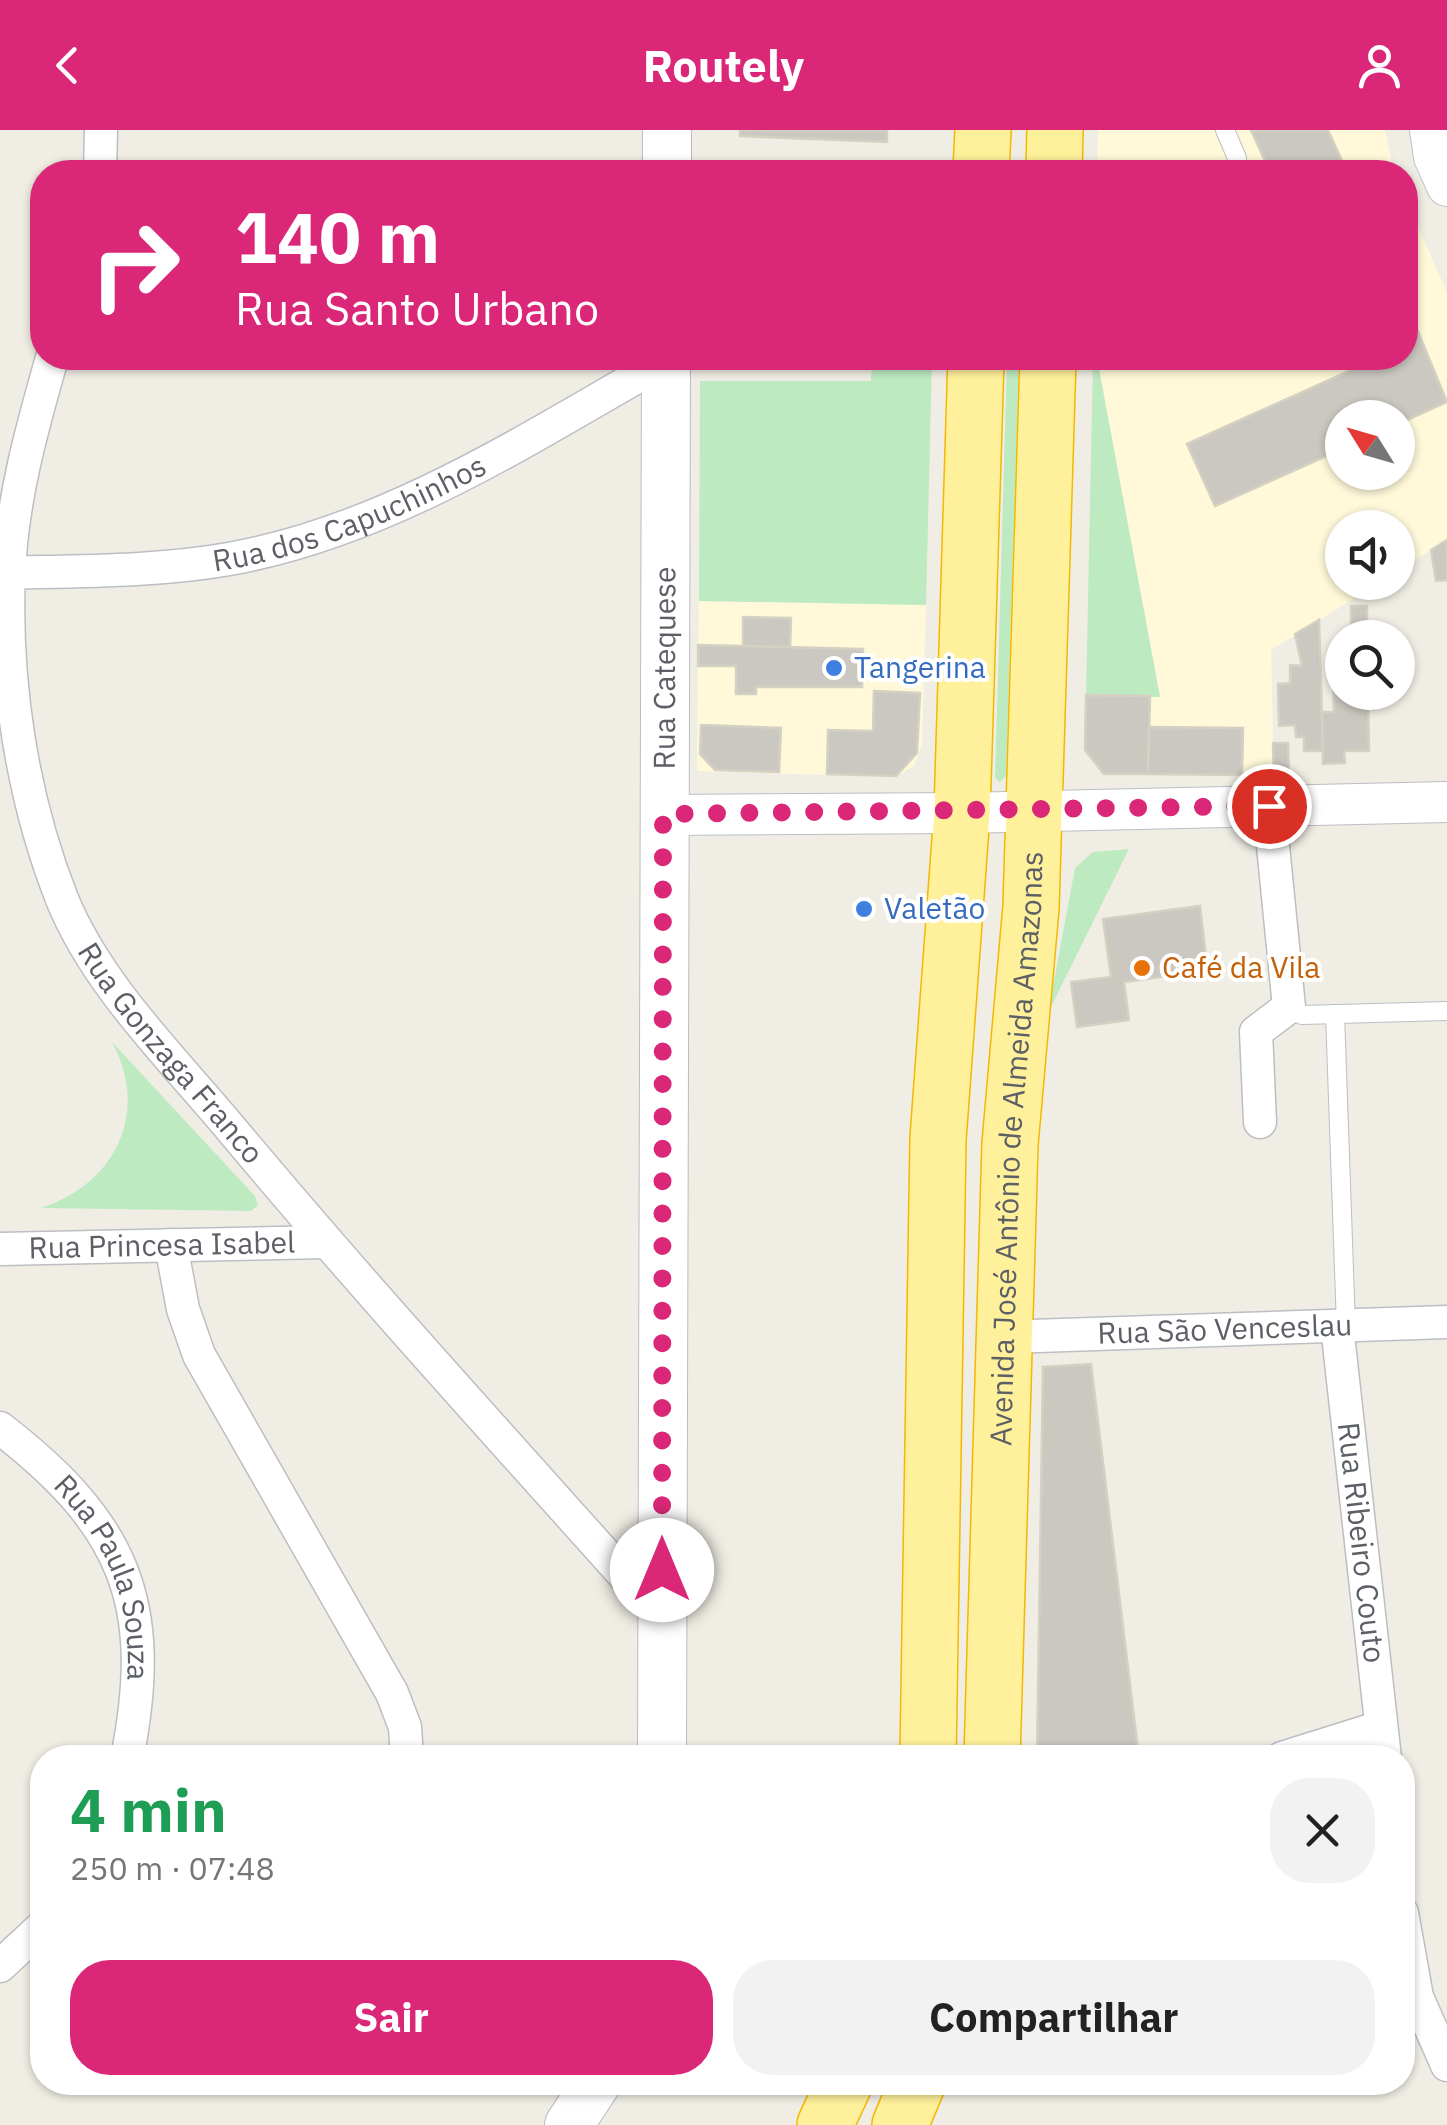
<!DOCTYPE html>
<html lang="pt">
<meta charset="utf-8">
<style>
:root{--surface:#fff;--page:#f2f2f2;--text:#222;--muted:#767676;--accent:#db2777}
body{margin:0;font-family:"IBM Plex Sans",sans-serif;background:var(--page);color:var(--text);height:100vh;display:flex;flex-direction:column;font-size:38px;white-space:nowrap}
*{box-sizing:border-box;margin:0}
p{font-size:32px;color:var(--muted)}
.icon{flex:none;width:55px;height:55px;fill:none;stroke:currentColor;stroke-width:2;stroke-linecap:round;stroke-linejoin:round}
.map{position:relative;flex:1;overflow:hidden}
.side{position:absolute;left:30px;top:1615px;width:1385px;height:350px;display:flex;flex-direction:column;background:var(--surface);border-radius:40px;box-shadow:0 2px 8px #0004}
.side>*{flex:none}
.guide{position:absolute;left:30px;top:30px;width:1388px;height:210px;border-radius:40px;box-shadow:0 2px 8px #0004;background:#db2777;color:#fff;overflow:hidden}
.needle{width:65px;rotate:307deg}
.fabs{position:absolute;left:1325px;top:270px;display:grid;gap:20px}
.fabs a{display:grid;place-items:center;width:90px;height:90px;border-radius:50%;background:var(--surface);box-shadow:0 2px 8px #0004;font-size:50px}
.pin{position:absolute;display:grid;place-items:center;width:85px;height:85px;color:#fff;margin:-42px;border:5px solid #fff;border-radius:50%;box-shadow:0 2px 10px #0007}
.me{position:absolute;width:110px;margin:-55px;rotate:0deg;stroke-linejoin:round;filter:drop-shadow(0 0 8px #0008)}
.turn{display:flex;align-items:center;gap:35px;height:210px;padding:0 40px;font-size:45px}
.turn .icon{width:130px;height:130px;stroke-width:2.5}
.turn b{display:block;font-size:70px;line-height:85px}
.round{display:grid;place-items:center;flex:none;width:105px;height:105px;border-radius:40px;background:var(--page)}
.summary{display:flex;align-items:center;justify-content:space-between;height:170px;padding:0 40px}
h1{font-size:60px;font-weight:700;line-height:75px;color:#1e9e55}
.primary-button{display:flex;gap:20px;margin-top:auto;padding:20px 40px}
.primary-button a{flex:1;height:115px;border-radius:40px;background:var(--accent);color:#fff;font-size:40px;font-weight:700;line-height:115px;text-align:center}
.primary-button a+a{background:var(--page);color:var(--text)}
header{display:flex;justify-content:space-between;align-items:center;height:130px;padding:0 40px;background:var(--accent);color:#fff;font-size:45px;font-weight:700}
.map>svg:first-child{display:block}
</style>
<header><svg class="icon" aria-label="back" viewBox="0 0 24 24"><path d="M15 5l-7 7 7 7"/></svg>Routely<svg class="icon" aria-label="person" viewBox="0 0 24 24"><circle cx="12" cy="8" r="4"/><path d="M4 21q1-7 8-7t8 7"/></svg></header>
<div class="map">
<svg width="1447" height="1995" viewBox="0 0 1447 1995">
<rect width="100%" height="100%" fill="#f0eee4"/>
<g fill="#fff9da" fill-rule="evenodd">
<path d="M 1098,0 L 1385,0 L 1394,42 L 1097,42 Z"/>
<path d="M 1405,68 L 1447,162 L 1447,410 L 1398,441 L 1398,398 L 1342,398 L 1342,452 L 1379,453 L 1271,520 L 1274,646 L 1104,644 L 1085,620 L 1086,565 L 1160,566 L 1097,228 L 1405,228 ZM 1342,288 L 1398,288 L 1398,342 L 1342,342 Z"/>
<path d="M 699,471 L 926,475 L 922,615 L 914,636 L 895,647 L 697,641 Z"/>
</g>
<g fill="#beeac1">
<path d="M 872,228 L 932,228 L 926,475 L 699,471 L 700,251 L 871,251 Z"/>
<path d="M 1007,228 L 1019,228 L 1006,646 L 1000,652 L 995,648 Z"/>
<path d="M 1093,228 L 1097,228 L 1160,567 L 1086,565 Z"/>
<path d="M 1129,719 L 1048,883 L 1075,738 L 1093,722 Z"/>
<path d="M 112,912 L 255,1066 L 258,1075 L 251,1081 L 41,1078 C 116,1054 150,982 112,912 Z"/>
</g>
<g fill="#cbc8c1" stroke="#d5d1c2" stroke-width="2.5">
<path d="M 740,0 L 887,0 L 887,12 L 740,6 Z"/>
<path d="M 1251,0 L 1328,0 L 1347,42 L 1270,42 Z"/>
<path d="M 1405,170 L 1447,272 L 1398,294 L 1398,288 L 1342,288 L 1342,319 L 1215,376 L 1187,314 L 1358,237 L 1354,228 L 1405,228 Z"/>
<path d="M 1447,410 L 1447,450 L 1436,451 L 1431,420 Z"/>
<rect x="1351" y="476" width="16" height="32"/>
<path d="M 743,487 L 791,488 L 790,517 L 743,516 Z"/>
<path d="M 1319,490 L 1323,621 L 1304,621 L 1304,607 L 1296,607 L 1295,595 L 1279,596 L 1278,554 L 1290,553 L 1290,535 L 1302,536 L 1295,504 Z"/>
<path d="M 698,515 L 863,519 L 862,557 L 756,557 L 756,564 L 736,564 L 736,536 L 698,536 Z"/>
<path d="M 1333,545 L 1342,545 L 1342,562 L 1368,562 L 1369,621 L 1344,621 L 1345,633 L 1323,634 L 1322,582 L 1334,582 Z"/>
<path d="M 874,561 L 920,563 L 917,623 L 896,646 L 827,644 L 828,600 L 873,601 Z"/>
<path d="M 1086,565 L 1150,566 L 1148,644 L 1104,644 L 1085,620 Z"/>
<path d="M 701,595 L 781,598 L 779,642 L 715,640 L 700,624 Z"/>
<path d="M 1149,597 L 1243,598 L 1242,645 L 1148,644 Z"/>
<path d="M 1273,613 L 1288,613 L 1289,645 L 1274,646 Z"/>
<path d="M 1200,776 L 1206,827 L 1174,832 L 1176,845 L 1124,852 L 1129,890 L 1077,897 L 1071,852 L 1111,847 L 1103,789 Z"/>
<path d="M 1091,1234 L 1139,1628 L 1037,1628 L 1043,1237 Z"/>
</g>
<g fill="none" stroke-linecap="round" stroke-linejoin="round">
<defs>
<g id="service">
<path d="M 1225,0 L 1237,28"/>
<path d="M 1289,877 L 1302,885 L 1447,881"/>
<path d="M 1335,884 L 1346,1196"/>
</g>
<g id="minor">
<path d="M 100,42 L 101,0"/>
<path id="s1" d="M 52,228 C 32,298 12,369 9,442 C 4,551 22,668 62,769 C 96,853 169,925 227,994 C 358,1151 496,1302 632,1454 L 662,1480"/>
<path id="s2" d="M 0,443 C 75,441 155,442 229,429 C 387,401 529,308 666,230"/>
<path d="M 1260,992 L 1256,902 L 1289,877 L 1269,676"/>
<path d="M 171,1115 L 183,1179 L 199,1225 L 392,1563 L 405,1597 L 407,1628"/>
<path id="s3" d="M 0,1119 L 326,1112"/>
<path id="s4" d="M 1337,1196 L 1385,1628"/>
<path id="s5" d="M 1005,1207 L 1447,1192"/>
<path id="s6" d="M 0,1298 C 124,1394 158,1472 127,1628"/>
<path d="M 1282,1628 L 1381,1597"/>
<path d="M 1402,1783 L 1417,1867 L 1447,1935"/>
<path d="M 0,1836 L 42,1797"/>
</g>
<g id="tertiary">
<path d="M 1430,0 L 1434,27 L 1447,56"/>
<path d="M 663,685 L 962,683 L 1447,672"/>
</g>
<g id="secondary">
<path d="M 667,42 L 667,0"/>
<path id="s7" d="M 662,1628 L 666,228"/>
<path d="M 569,1995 L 597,1952"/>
</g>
<g id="trunk">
<path d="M 981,42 L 983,0"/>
<path d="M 1054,42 L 1055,0"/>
<path d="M 928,1628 L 938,1009 L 962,683 L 976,228"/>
<path id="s8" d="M 992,1628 L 1010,1014 L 1031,777 L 1048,228"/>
<path d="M 825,1995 L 845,1952"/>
<path d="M 900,1995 L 918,1952"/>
</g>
</defs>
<use href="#service" stroke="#bcbec4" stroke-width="20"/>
<use href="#minor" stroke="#bcbec4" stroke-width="35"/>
<use href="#tertiary" stroke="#bcbec4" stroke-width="42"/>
<use href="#secondary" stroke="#b9bdc3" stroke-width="50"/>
<use href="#trunk" stroke="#f4b800" stroke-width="58"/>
<use href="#service" stroke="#fff" stroke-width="18"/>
<use href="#minor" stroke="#fff" stroke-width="32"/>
<use href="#tertiary" stroke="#fff" stroke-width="40"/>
<use href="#secondary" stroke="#fff" stroke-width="48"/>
<use href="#trunk" stroke="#fff09b" stroke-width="55"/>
</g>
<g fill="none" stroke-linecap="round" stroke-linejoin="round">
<path stroke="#db2777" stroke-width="18" stroke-dasharray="0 32.4" d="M 662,1440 L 663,684 L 1269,676"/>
</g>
<g fill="#3f7fe0" stroke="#fff" stroke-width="4">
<circle cx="834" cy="538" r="10"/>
<circle cx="864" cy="779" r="10"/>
</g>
<circle fill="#e8710a" stroke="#fff" stroke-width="4" cx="1142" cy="838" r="10"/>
<g text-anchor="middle" stroke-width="8" stroke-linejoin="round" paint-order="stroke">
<g font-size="30" fill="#5c6066" stroke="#fff">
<text dy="10" stroke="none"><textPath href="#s2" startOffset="358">Rua dos Capuchinhos</textPath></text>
<text dy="10" stroke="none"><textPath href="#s7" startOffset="1090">Rua Catequese</textPath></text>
<text dy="10" stroke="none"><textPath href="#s1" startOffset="742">Rua Gonzaga Franco</textPath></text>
<text dy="10" stroke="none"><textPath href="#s8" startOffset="610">Avenida José Antônio de Almeida Amazonas</textPath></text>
<text dy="10" stroke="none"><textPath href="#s3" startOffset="162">Rua Princesa Isabel</textPath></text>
<text dy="10" stroke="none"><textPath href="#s5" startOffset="220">Rua São Venceslau</textPath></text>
<text dy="10" stroke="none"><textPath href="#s4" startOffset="218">Rua Ribeiro Couto</textPath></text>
<text dy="10" stroke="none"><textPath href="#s6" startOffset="190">Rua Paula Souza</textPath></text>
</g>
<g font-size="30" fill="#366cbe" stroke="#fff" text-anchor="start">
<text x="854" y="548">Tangerina</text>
<text x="884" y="789">Valetão</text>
</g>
<g font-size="30" fill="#c56008" stroke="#fff" text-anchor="start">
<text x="1162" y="848">Café da Vila</text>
</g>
</g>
</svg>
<div class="fabs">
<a><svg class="needle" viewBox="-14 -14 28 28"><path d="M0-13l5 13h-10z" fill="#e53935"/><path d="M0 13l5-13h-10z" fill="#767676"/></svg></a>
<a><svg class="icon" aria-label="sound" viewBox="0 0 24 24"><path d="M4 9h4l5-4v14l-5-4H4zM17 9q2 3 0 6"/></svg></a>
<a><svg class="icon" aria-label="search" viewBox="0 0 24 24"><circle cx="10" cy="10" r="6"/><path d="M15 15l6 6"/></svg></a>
</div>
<div class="pin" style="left:1269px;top:676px;background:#d93025"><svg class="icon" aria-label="arrive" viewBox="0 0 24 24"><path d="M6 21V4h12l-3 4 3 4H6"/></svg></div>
<svg class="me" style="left:662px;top:1440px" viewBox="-20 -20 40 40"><circle r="19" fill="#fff"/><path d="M0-13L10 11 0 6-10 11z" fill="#db2777"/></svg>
<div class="guide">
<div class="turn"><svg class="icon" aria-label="right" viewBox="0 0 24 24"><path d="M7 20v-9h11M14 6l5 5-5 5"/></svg><div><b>140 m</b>Rua Santo Urbano</div></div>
</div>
<section class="side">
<div class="summary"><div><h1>4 min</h1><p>250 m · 07:48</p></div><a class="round"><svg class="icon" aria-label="close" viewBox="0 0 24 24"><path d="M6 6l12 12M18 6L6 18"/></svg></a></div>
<div class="primary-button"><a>Sair</a><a>Compartilhar</a></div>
</section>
</div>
